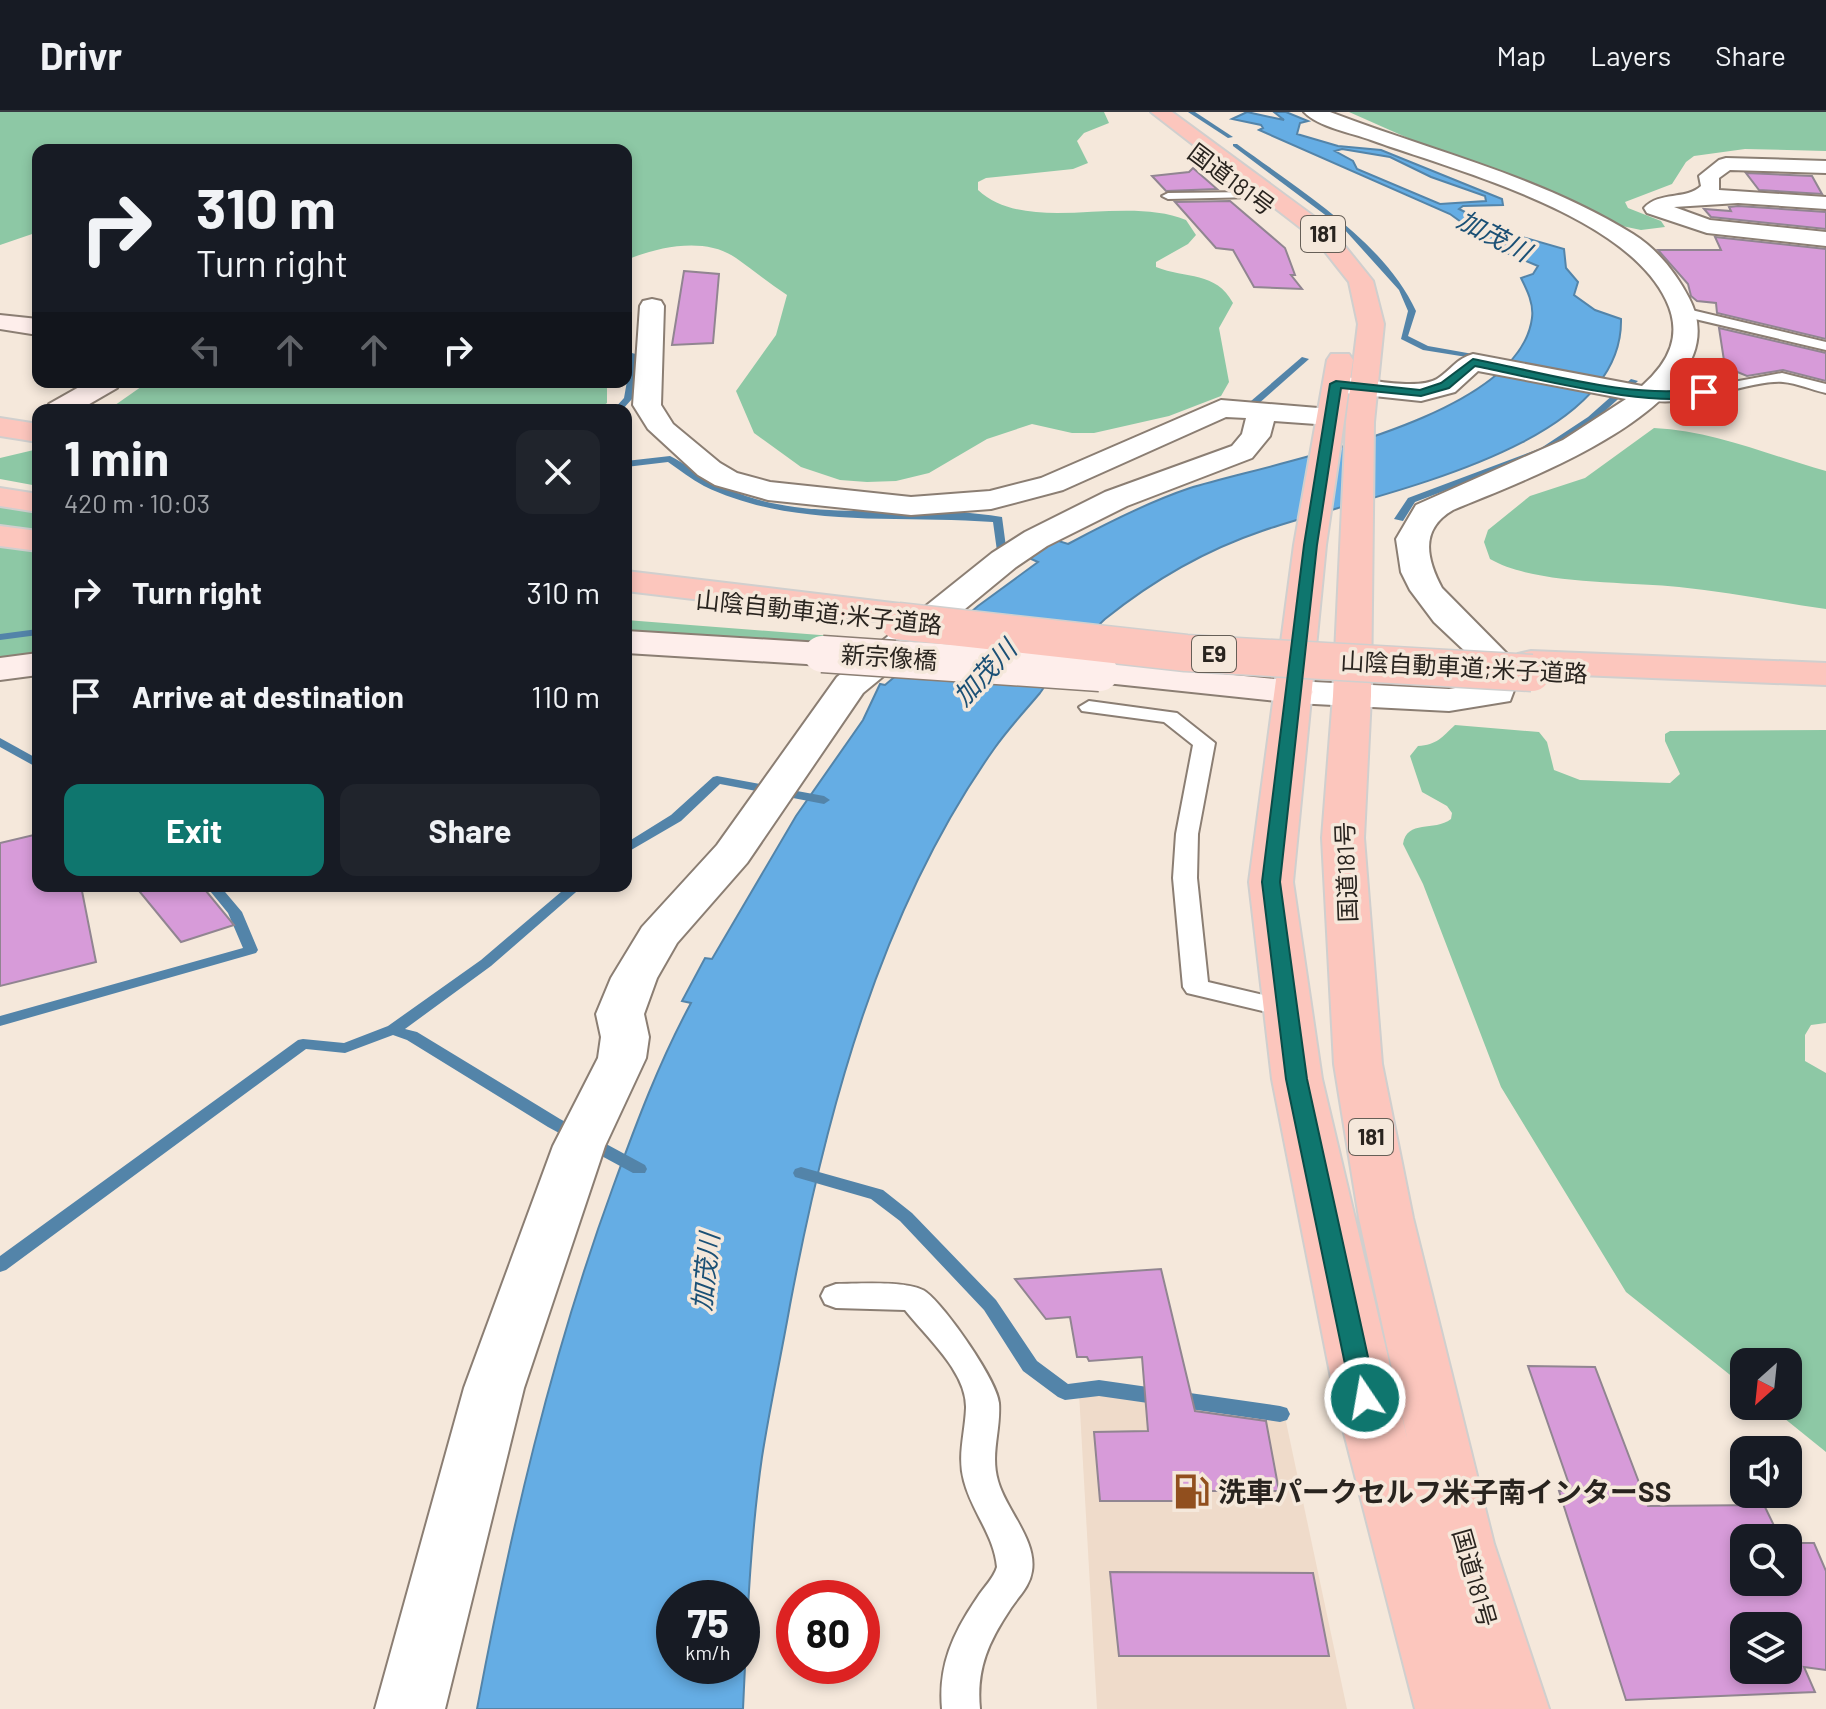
<!DOCTYPE html>
<meta charset="utf-8">
<style>
:root{--surface:#171b24;--page:#20242c;--text:#f1f3f6;--muted:#9ea1a6;--line:#363941;--accent:#0f766e}
body{margin:0;font-family:Barlow,"Noto Sans JP",sans-serif;background:var(--page);color:var(--text);height:100vh;display:flex;flex-direction:column;font-size:30px;white-space:nowrap}
*{box-sizing:border-box;margin:0}
p{font-size:26px;color:var(--muted)}
.icon{flex:none;width:44px;height:44px;fill:none;stroke:currentColor;stroke-width:2;stroke-linecap:round;stroke-linejoin:round}
.map{position:relative;flex:1;overflow:hidden}
.panel{position:absolute;left:32px;top:292px;width:600px;height:488px;display:flex;flex-direction:column;background:var(--surface);border-radius:16px;box-shadow:0 4px 12px #0003}
.panel>*{flex:none}
.hud{position:absolute;left:32px;top:32px;width:600px;height:244px;border-radius:16px;box-shadow:0 4px 12px #0003;background:#171b24;color:var(--text);overflow:hidden}
.needle{width:52px;rotate:207deg}
.fabs{position:absolute;left:1730px;top:1236px;display:grid;gap:16px}
.fabs a{display:grid;place-items:center;width:72px;height:72px;border-radius:16px;background:var(--surface);box-shadow:0 4px 12px #0003;font-size:40px}
.speed{position:absolute;left:656px;top:1468px;display:flex;gap:16px;font-size:40px;font-weight:700;text-align:center}
.speed>*{display:grid;place-content:center;width:104px;height:104px;border-radius:50%;background:var(--surface);box-shadow:0 4px 12px #0003;line-height:1}
.speed small{font-size:20px;font-weight:400}
.speed .limit{border:12px solid #d22;background:#fff;color:#111}
.pin{position:absolute;display:grid;place-items:center;width:68px;height:68px;color:#fff;margin:-34px;border-radius:16px;box-shadow:0 4px 12px #0006}
.me{position:absolute;width:88px;margin:-44px;rotate:348deg;stroke-linejoin:round;filter:drop-shadow(0 0 6px #0008)}
.turn{display:flex;align-items:center;gap:28px;height:168px;padding:0 32px;font-size:36px}
.turn .icon{width:104px;height:104px;stroke-width:2.5}
.turn b{display:block;font-size:56px;line-height:68px}
.lanes{display:flex;align-items:center;height:76px;padding:0 32px;background:#0003;justify-content:center;gap:40px;direction:ltr}
.lanes .off{opacity:.35}
.round{display:grid;place-items:center;flex:none;width:84px;height:84px;border-radius:16px;background:var(--page)}
.headline{display:flex;align-items:center;justify-content:space-between;height:136px;padding:0 32px}
h1{font-size:48px;font-weight:700;line-height:60px}
.action{display:flex;gap:16px;margin-top:auto;padding:16px 32px}
.action a{flex:1;height:92px;border-radius:16px;background:var(--accent);color:#fff;font-size:32px;font-weight:700;line-height:92px;text-align:center}
.action a+a{background:var(--page);color:var(--text)}
ul{padding:0;list-style:none}
li{display:flex;align-items:center;gap:24px;height:104px;padding:0 32px}
li div{flex:1}
li b{display:block;font-size:30px}
li em{font-style:normal}
header{display:flex;align-items:center;gap:48px;box-sizing:border-box;height:112px;padding:0 40px;background:var(--surface);border-bottom:2px solid var(--line)}
header strong{font-size:38px}
nav{display:flex;gap:44px;margin-inline-start:auto;font-size:28px}
.map>svg:first-child{display:block}
</style>
<header>
<strong>Drivr</strong>
<nav><a>Map</a><a>Layers</a><a>Share</a></nav>
</header>
<div class="map">
<svg width="1826" height="1597" viewBox="0 0 1826 1597">
<rect width="100%" height="100%" fill="#f5e8db"/>
<path fill="#efdbca" d="M 1101,1278 L 1285,1305 L 1347,1597 L 1097,1597 L 1079,1281 Z"/>
<g fill="#8dc8a5">
<path d="M 0,0 L 1104,0 L 1109,11 L 1084,21 L 1077,29 L 1088,51 L 1073,57 L 986,66 L 978,70 L 978,78 C 1028,124 1123,82 1186,108 L 1196,123 L 1188,132 L 1156,150 L 1156,155 C 1186,167 1216,159 1233,191 L 1219,216 L 1229,270 L 1221,284 L 1169,304 L 1094,321 L 1072,321 L 1032,312 L 987,327 L 929,361 L 896,369 L 867,370 L 840,368 L 801,355 L 754,321 L 736,279 L 776,223 L 787,183 C 769,171 753,158 736,146 C 705,124 657,135 626,148 L 626,38 L 38,38 L 38,120 L 0,133 Z"/>
<path d="M 1349,0 L 1826,0 L 1826,39 L 1745,37 L 1694,44 L 1686,50 L 1672,72 L 1625,90 L 1628,96 L 1661,109 L 1665,115 L 1641,118 L 1622,114 L 1540,76 L 1453,46 Z"/>
<path d="M 148,270 L 607,270 L 607,291 L 597,298 L 108,298 Z"/>
<path d="M 1654,316 C 1714,319 1768,343 1826,359 L 1826,497 C 1777,490 1728,480 1679,475 C 1625,469 1535,473 1490,447 L 1484,430 L 1488,418 L 1530,384 L 1585,366 Z"/>
<path d="M 38,337 L 38,374 L 0,367 L 0,346 Z"/>
<path d="M 0,394 L 38,401 L 38,421 L 0,417 Z"/>
<path d="M 0,434 L 38,439 L 38,542 L 0,547 Z"/>
<path d="M 626,508 L 897,529 L 886,536 L 626,520 Z"/>
<path d="M 1455,613 L 1539,620 L 1547,630 L 1554,658 L 1580,668 L 1670,671 L 1680,662 L 1665,629 L 1665,622 L 1670,619 L 1826,618 L 1826,911 L 1811,913 L 1805,923 L 1805,949 L 1826,961 L 1826,1340 L 1769,1294 L 1788,1294 L 1788,1250 L 1744,1250 L 1744,1274 L 1626,1180 L 1501,975 L 1423,772 L 1403,732 C 1407,707 1434,720 1451,707 L 1452,701 L 1447,694 L 1422,680 L 1410,644 L 1418,634 C 1437,633 1442,625 1455,613 Z"/>
</g>
<path fill="#65ade4" stroke="#5384a9" stroke-width="2" fill-rule="evenodd" d="M 1247,0 L 1284,8 L 1274,0 L 1286,0 L 1308,9 L 1300,11 L 1297,22 L 1338,34 L 1381,38 L 1502,87 L 1503,93 L 1463,94 L 1459,97 L 1505,120 L 1564,137 L 1566,156 L 1578,170 L 1574,183 L 1595,198 L 1621,207 C 1624,341 1359,384 1262,419 C 1206,438 1151,470 1105,507 C 1094,517 1085,530 1074,540 C 1067,546 1066,544 1060,551 C 1052,560 1047,572 1040,581 C 1024,600 1008,617 994,637 C 880,798 826,1002 790,1193 C 781,1244 770,1294 762,1345 C 750,1428 747,1513 743,1597 L 477,1597 C 510,1421 551,1244 613,1075 C 636,1012 659,950 691,891 L 682,889 L 705,846 L 712,847 L 796,704 L 863,608 L 880,572 L 885,573 L 978,494 L 1038,450 L 1018,441 L 1046,425 L 1068,432 C 1107,411 1148,390 1190,376 C 1271,351 1519,308 1532,206 C 1534,192 1527,178 1521,166 L 1533,162 L 1538,154 L 1500,138 L 1450,102 L 1259,18 L 1263,16 L 1261,13 L 1232,7 ZM 1342,37 L 1390,45 L 1431,65 L 1485,84 L 1486,89 L 1440,92 L 1357,57 L 1353,49 L 1335,39 ZM 674,1486 L 742,1486 L 742,1554 L 674,1554 Z"/>
<g fill="none" stroke-linecap="round" stroke-linejoin="round">
<g fill="#5384a9" fill-rule="evenodd">
<path d="M 1188,0 L 1195,0 L 1233,25 L 1228,26 Z"/>
<path d="M 1233,32 L 1237,32 C 1298,77 1384,129 1416,199 L 1408,224 L 1428,234 L 1473,242 L 1473,246 L 1423,238 L 1401,227 L 1408,199 L 1399,178 L 1344,117 L 1233,34 Z"/>
<path d="M 632,241 L 639,243 L 632,287 L 622,298 L 613,298 L 624,286 Z"/>
<path d="M 1302,245 L 1309,247 L 1257,293 L 1251,293 L 1251,289 Z"/>
<path d="M 1631,267 L 1638,269 L 1594,309 L 1547,340 L 1415,390 L 1403,409 L 1394,407 L 1408,386 L 1541,336 L 1588,305 Z"/>
<path d="M 670,344 C 683,350 694,360 706,367 C 718,374 733,379 746,384 C 828,411 917,390 1002,405 L 1006,435 L 1022,441 L 1017,444 L 997,439 L 993,410 C 898,403 793,417 704,374 C 691,367 680,358 668,350 L 626,355 L 626,349 Z"/>
<path d="M 38,517 L 38,523 L 0,528 L 0,522 Z"/>
<path d="M 0,626 L 38,647 L 38,656 L 0,635 Z"/>
<path d="M 717,664 L 824,684 L 830,688 L 824,692 L 720,672 L 681,709 L 626,741 L 626,731 L 671,703 L 713,665 Z"/>
<path d="M 206,774 L 220,774 L 242,800 L 258,838 L 256,841 L 0,914 L 0,904 L 243,836 L 228,801 Z"/>
<path d="M 568,774 L 583,774 L 491,854 L 405,917 L 417,920 L 560,1007 L 645,1053 L 647,1057 L 645,1061 L 633,1061 L 548,1015 L 407,928 L 393,923 L 345,941 L 306,937 L 6,1158 L 0,1160 L 0,1144 L 298,928 L 303,927 L 344,931 L 388,914 L 481,848 Z"/>
<path d="M 801,1055 L 883,1078 L 912,1101 L 996,1188 L 1037,1249 L 1068,1272 L 1099,1268 L 1280,1294 L 1287,1296 L 1290,1302 L 1287,1308 L 1280,1310 L 1099,1284 L 1065,1288 L 1058,1285 L 1023,1259 L 984,1198 L 900,1109 L 871,1087 L 795,1065 L 793,1061 L 795,1057 Z"/>
</g>
</g>
<g fill="#d79bd9" stroke="#918591" stroke-width="2" fill-rule="evenodd">
<path d="M 1193,56 L 1217,77 L 1166,79 L 1152,64 L 1189,60 Z"/>
<path d="M 1746,61 L 1812,64 L 1822,82 L 1759,78 Z"/>
<path d="M 1230,89 L 1285,136 L 1295,163 L 1291,163 L 1302,177 L 1254,175 L 1233,138 L 1216,136 L 1175,90 Z"/>
<path d="M 1738,94 L 1826,100 L 1826,117 L 1711,105 L 1704,97 L 1731,99 L 1729,95 Z"/>
<path d="M 1715,125 L 1826,137 L 1826,227 L 1717,201 L 1716,191 L 1697,189 L 1691,184 L 1688,172 L 1658,138 L 1721,138 Z"/>
<path d="M 684,159 L 719,162 L 713,231 L 672,233 Z"/>
<path d="M 1719,216 L 1826,241 L 1826,269 L 1783,258 L 1747,264 L 1725,255 Z"/>
<path d="M 38,722 L 38,774 L 81,774 L 96,850 L 0,874 L 0,731 Z"/>
<path d="M 135,774 L 202,774 L 234,813 L 181,830 Z"/>
<path d="M 1161,1157 L 1195,1299 L 1266,1309 L 1279,1379 L 1208,1379 L 1207,1389 L 1100,1389 L 1094,1320 L 1148,1319 L 1142,1245 L 1089,1249 L 1087,1245 L 1077,1245 L 1070,1205 L 1046,1207 L 1015,1167 Z"/>
<path d="M 1528,1254 L 1595,1255 L 1648,1394 L 1764,1393 L 1780,1426 L 1744,1426 L 1744,1470 L 1788,1470 L 1788,1431 L 1814,1431 L 1826,1459 L 1826,1558 L 1804,1555 L 1815,1580 L 1626,1588 L 1559,1379 L 1571,1378 ZM 1744,1514 L 1788,1514 L 1788,1558 L 1744,1558 Z"/>
<path d="M 1110,1460 L 1313,1461 L 1329,1544 L 1119,1544 Z"/>
</g>
<g fill="none" stroke-linecap="round" stroke-linejoin="round">
<defs>
<g id="lane">
<path d="M 1251,80 L 1255,81 L 1255,85 L 1168,87 L 1162,84 L 1168,81 Z"/>
<path d="M 1683,196 L 1826,230 L 1826,238 L 1678,203 L 1676,200 Z"/>
<path d="M 1782,261 L 1826,272 L 1826,281 C 1812,278 1797,271 1783,270 C 1750,267 1666,304 1640,283 L 1647,279 L 1680,280 Z"/>
<path d="M 1089,589 L 1177,601 L 1215,631 L 1198,722 L 1197,766 L 1208,870 L 1297,891 L 1301,897 L 1297,903 L 1288,905 L 1187,881 L 1183,875 L 1173,766 L 1176,722 L 1193,633 L 1164,610 L 1082,599 L 1079,595 Z"/>
<path d="M 836,1172 C 857,1172 910,1168 926,1180 C 945,1194 997,1268 999,1291 C 1001,1318 990,1342 998,1369 C 1006,1398 1037,1428 1032,1459 C 1030,1474 1019,1484 1011,1496 C 989,1529 976,1556 980,1597 L 942,1597 C 938,1554 953,1521 977,1486 C 983,1476 994,1466 997,1455 C 994,1423 972,1400 964,1369 C 957,1344 965,1322 966,1296 C 967,1260 926,1225 905,1198 L 836,1196 L 825,1192 L 821,1184 L 825,1176 Z"/>
</g>
<g id="street">
<path d="M 1304,0 L 1330,0 C 1431,39 1540,64 1633,122 C 1657,137 1676,161 1689,186 C 1744,290 1522,369 1453,398 C 1420,417 1426,446 1442,476 L 1522,557 L 1510,589 L 1449,599 L 1295,591 L 1282,588 L 1277,580 L 1282,572 L 1295,569 L 1449,577 L 1481,572 L 1485,558 L 1434,510 L 1410,478 L 1401,460 L 1396,427 L 1416,393 L 1563,328 L 1626,287 L 1478,259 L 1455,280 L 1421,289 L 1336,280 L 1326,278 L 1323,272 L 1326,266 L 1336,264 C 1360,266 1417,279 1437,267 C 1450,259 1457,246 1473,242 L 1642,274 C 1669,250 1683,223 1666,188 C 1625,102 1457,59 1371,28 C 1352,21 1318,15 1304,0 Z"/>
<path d="M 1726,46 L 1826,49 L 1826,61 L 1730,58 L 1719,66 L 1719,78 L 1826,85 L 1826,97 L 1738,91 L 1674,95 L 1710,108 L 1826,120 L 1826,134 L 1707,121 L 1647,101 L 1644,96 C 1659,79 1687,88 1701,74 L 1699,64 L 1719,48 Z"/>
<path d="M 652,187 L 661,189 L 664,194 L 661,293 L 673,312 L 720,351 L 737,361 L 770,370 L 911,385 L 990,379 L 1041,366 L 1221,288 L 1330,297 L 1340,299 L 1344,305 L 1340,311 L 1330,313 L 1274,309 L 1270,324 L 1252,346 L 1127,394 L 1047,434 L 1016,455 L 863,581 L 747,751 L 677,831 L 657,866 L 644,902 L 649,925 L 646,946 L 605,1034 L 524,1276 L 445,1597 L 375,1597 L 464,1276 L 553,1034 L 598,946 L 601,925 L 596,902 L 611,866 L 642,815 L 717,733 L 837,565 L 992,441 L 1025,420 L 1105,380 L 1232,334 L 1242,322 L 1246,306 L 1226,305 L 1063,378 L 991,397 L 911,403 L 768,388 L 715,373 L 698,363 L 648,317 L 633,293 L 640,194 L 643,189 Z"/>
</g>
<g id="secondary">
<path d="M 0,203 L 38,207 L 38,223 L 0,217 Z"/>
<path d="M 88,270 L 120,270 L 117,276 L 79,298 L 45,298 L 49,292 Z"/>
<path d="M 626,519 L 822,531 L 835,534 L 840,542 L 835,550 L 822,553 L 626,541 Z"/>
<path d="M 38,541 L 38,563 L 0,568 L 0,546 Z"/>
<path d="M 1100,550 L 1295,569 L 1308,572 L 1313,580 L 1308,588 L 1295,591 L 1087,569 L 1082,561 L 1087,553 Z"/>
</g>
<g id="highway">
<path d="M 1151,0 L 1172,0 L 1331,117 L 1373,169 L 1384,212 L 1374,310 L 1371,584 L 1364,726 L 1382,952 L 1413,1106 L 1494,1432 L 1549,1597 L 1415,1597 L 1335,1286 L 1272,967 L 1249,770 L 1294,433 L 1327,248 L 1331,242 L 1349,242 L 1353,248 L 1326,433 L 1293,770 L 1322,967 L 1408,1330 L 1359,1106 L 1334,952 L 1322,726 L 1333,584 L 1346,310 L 1358,212 L 1349,170 L 1315,127 Z"/>
<path d="M 0,306 L 38,312 L 38,330 L 0,324 Z"/>
<path d="M 0,376 L 38,382 L 38,400 L 0,394 Z"/>
<path d="M 0,414 L 38,419 L 38,439 L 0,434 Z"/>
<path d="M 626,459 L 901,492 L 913,495 L 918,502 L 913,509 L 901,512 L 626,479 Z"/>
<path d="M 1531,539 L 1826,551 L 1826,573 L 1531,561 L 1518,558 L 1513,550 L 1518,542 Z"/>
</g>
</defs>
<use href="#lane" stroke="#8b7e73" stroke-width="4"/>
<use href="#street" stroke="#8b7e73" stroke-width="4"/>
<use href="#secondary" stroke="#8b7e73" stroke-width="4"/>
<use href="#highway" stroke="#d0cfce" stroke-width="4"/>
<use href="#lane" fill="#fff" fill-rule="evenodd"/>
<use href="#street" fill="#fff" fill-rule="evenodd"/>
<use href="#secondary" fill="#feeeeb" fill-rule="evenodd"/>
<use href="#highway" fill="#fcc6bd" fill-rule="evenodd"/>
<defs>
<path id="secondary-bridge" d="M 822,542 L 1100,561"/>
<path id="highway-bridge" d="M 898,509 L 1186,541 L 1532,561"/>
</defs>
<use href="#secondary-bridge" stroke="#8b7e73" stroke-width="39" stroke-linecap="butt"/>
<use href="#highway-bridge" stroke="#d0cfce" stroke-width="39" stroke-linecap="butt"/>
<use href="#secondary-bridge" stroke="#feeeeb" stroke-width="36"/>
<use href="#highway-bridge" stroke="#fcc6bd" stroke-width="36"/>
</g>
<path fill="#0f766e" stroke="#0a4d48" stroke-width="2" d="M 1473,247 C 1541,260 1637,289 1704,276 L 1710,280 C 1673,303 1522,263 1475,254 L 1449,276 L 1421,284 L 1341,276 L 1317,433 L 1280,770 L 1307,967 L 1377,1286 L 1373,1293 L 1365,1296 L 1356,1293 L 1352,1286 L 1286,967 L 1262,770 L 1304,433 L 1330,272 L 1336,269 L 1420,278 L 1441,271 Z"/>
<defs>
<symbol id="fuel-bare" viewBox="-9 -9 18 18"><path d="M-5.5-6h7V0h2V4h1.3V-2.5L3-4.5l.8-.8L6-3V5H2.5V1h-1V6h-7ZM-4.2-4.7v3.2H.2V-4.7Z" fill="#914f1e" stroke="#f5e8db" stroke-width="2.5" paint-order="stroke"/></symbol>
</defs>
<g fill-rule="evenodd">
<use href="#fuel-bare" x="1166" y="1354" width="51" height="51"/>
</g>
<g text-anchor="middle" stroke-width="7" stroke-linejoin="round" paint-order="stroke">
<g fill="#f5e8db" stroke="#665f57" stroke-width="2">
<rect x="1301" y="104" width="44" height="36" rx="6"/>
<rect x="1192" y="524" width="44" height="36" rx="6"/>
<rect x="1349" y="1007" width="44" height="36" rx="6"/>
</g>
<g font-size="22" font-weight="bold" fill="#29241f">
<text x="1323" y="130">181</text>
<text x="1214" y="550">E9</text>
<text x="1371" y="1033">181</text>
</g>
<g font-size="24" fill="#29241f" stroke="#f5e8db">
<text transform="translate(1231 68) rotate(37)" y="8">国道181号</text>
<text transform="translate(819 501) rotate(6)" y="8">山陰自動車道;米子道路</text>
<text transform="translate(889 546) rotate(4)" y="8">新宗像橋</text>
<text transform="translate(1464 556) rotate(3)" y="8">山陰自動車道;米子道路</text>
<text transform="translate(1347 760) rotate(-92)" y="8">国道181号</text>
<text transform="translate(1474 1466) rotate(74)" y="8">国道181号</text>
</g>
<g font-size="26" font-style="italic" fill="#1b5075" stroke="#f5e8db">
<text transform="translate(1494 124) rotate(28)" y="9">加茂川</text>
<text transform="translate(985 561) rotate(-47)" y="9">加茂川</text>
<text transform="translate(706 1160) rotate(-84)" y="9">加茂川</text>
</g>
<g font-size="28" font-weight="bold" fill="#29241f" stroke="#f5e8db" text-anchor="start">
<text x="1218" y="1390">洗車パークセルフ米子南インターSS</text>
</g>
</g>
</svg>
<div class="fabs">
<a><svg class="needle" viewBox="-14 -14 28 28"><path d="M0-13l5 13h-10z" fill="#e53935"/><path d="M0 13l5-13h-10z" fill="#9ea1a6"/></svg></a>
<a><svg class="icon" aria-label="sound" viewBox="0 0 24 24"><path d="M4 9h4l5-4v14l-5-4H4zM17 9q2 3 0 6"/></svg></a>
<a><svg class="icon" aria-label="search" viewBox="0 0 24 24"><circle cx="10" cy="10" r="6"/><path d="M15 15l6 6"/></svg></a>
<a><svg class="icon" aria-label="layers" viewBox="0 0 24 24"><path d="M12 4l9 5-9 5-9-5zM3 14l9 5 9-5"/></svg></a>
</div>
<div class="speed"><div>75<small>km/h</small></div><div class="limit">80</div></div>
<div class="pin" style="left:1704px;top:280px;background:#d93025"><svg class="icon" aria-label="arrive" viewBox="0 0 24 24"><path d="M6 21V4h12l-3 4 3 4H6"/></svg></div>
<svg class="me" style="left:1365px;top:1286px" viewBox="-20 -20 40 40"><circle r="17" fill="#0f766e" stroke="#fff" stroke-width="3"/><path d="M0-11L8 9 0 5-8 9z" fill="#fff"/></svg>
<div class="hud">
<div class="turn"><svg class="icon" aria-label="right" viewBox="0 0 24 24"><path d="M7 20v-9h11M14 6l5 5-5 5"/></svg><div><b>310 m</b>Turn right</div></div>
<div class="lanes"><svg class="icon off" aria-label="left" viewBox="0 0 24 24"><path d="M17 20v-9H6M10 6l-5 5 5 5"/></svg><svg class="icon off" aria-label="ahead" viewBox="0 0 24 24"><path d="M12 20V5M6 11l6-6 6 6"/></svg><svg class="icon off" aria-label="ahead" viewBox="0 0 24 24"><path d="M12 20V5M6 11l6-6 6 6"/></svg><svg class="icon" aria-label="right" viewBox="0 0 24 24"><path d="M7 20v-9h11M14 6l5 5-5 5"/></svg></div>
</div>
<section class="panel">
<div class="headline"><div><h1>1 min</h1><p>420 m · 10:03</p></div><a class="round"><svg class="icon" aria-label="close" viewBox="0 0 24 24"><path d="M6 6l12 12M18 6L6 18"/></svg></a></div>
<ul>
<li><svg class="icon" aria-label="right" viewBox="0 0 24 24"><path d="M7 20v-9h11M14 6l5 5-5 5"/></svg><div><b>Turn right</b></div><em>310 m</em></li>
<li><svg class="icon" aria-label="arrive" viewBox="0 0 24 24"><path d="M6 21V4h12l-3 4 3 4H6"/></svg><div><b>Arrive at destination</b></div><em>110 m</em></li>
</ul>
<div class="action"><a>Exit</a><a>Share</a></div>
</section>
</div>
